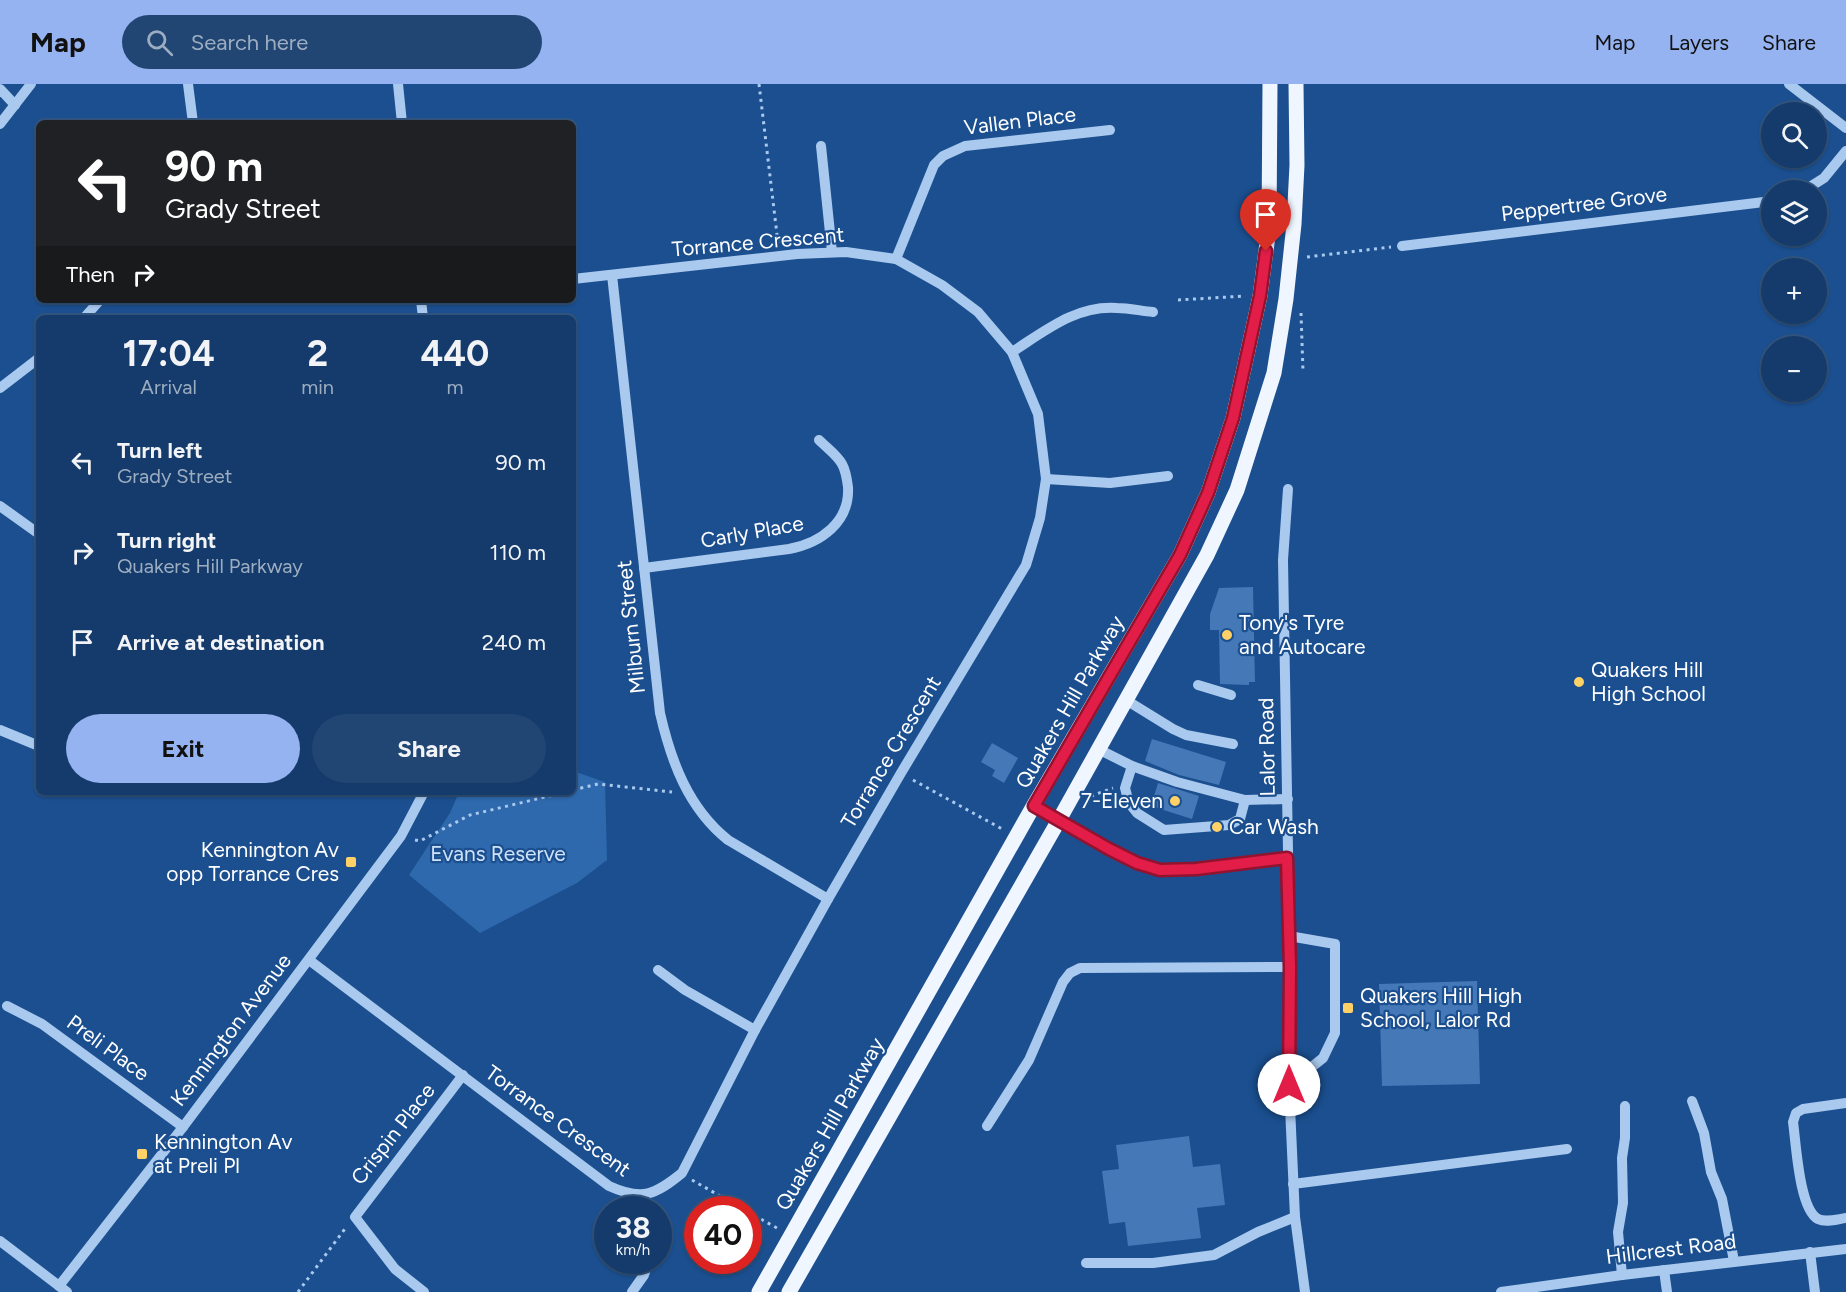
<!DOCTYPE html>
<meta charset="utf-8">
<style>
:root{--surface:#143b6b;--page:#214673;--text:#f1f3f6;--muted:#9dadc1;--line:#33557e;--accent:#95b2f1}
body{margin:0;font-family:Figtree,sans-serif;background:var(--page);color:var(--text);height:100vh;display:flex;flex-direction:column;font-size:22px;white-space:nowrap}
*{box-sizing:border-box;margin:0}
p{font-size:20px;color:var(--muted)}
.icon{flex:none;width:33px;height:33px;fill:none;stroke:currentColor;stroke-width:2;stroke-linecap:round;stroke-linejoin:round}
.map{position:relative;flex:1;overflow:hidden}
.panel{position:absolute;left:36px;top:231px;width:540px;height:480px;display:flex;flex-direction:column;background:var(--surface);border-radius:9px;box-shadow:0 2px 4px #0004,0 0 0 2px var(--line)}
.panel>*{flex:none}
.guide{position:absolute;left:36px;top:36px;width:540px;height:183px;border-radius:9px;box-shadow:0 2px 4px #0004,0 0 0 2px var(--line);background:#202124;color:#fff;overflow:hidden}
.fabs{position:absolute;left:1761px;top:18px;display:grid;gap:12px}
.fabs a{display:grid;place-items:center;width:66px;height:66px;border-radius:50%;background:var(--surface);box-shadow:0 2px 4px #0004,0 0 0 2px var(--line);font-size:30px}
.speed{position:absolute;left:594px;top:1112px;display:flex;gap:12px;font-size:30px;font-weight:700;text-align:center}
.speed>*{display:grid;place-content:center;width:78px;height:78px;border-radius:50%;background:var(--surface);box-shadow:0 2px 4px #0004,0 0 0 2px var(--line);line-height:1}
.speed small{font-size:15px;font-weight:400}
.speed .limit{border:9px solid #d22;background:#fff;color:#111}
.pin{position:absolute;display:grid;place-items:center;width:51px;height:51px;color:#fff;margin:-62px -26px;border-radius:50% 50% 50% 0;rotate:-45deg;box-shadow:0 0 6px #0007}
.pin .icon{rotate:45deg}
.me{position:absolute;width:66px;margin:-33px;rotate:0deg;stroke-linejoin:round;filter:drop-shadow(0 0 4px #0008)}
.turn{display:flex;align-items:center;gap:21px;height:126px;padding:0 30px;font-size:27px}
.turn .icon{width:78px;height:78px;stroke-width:2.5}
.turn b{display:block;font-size:42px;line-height:51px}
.then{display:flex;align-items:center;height:57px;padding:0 30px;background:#0003;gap:12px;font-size:22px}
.eta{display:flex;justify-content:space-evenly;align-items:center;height:102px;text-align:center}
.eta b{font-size:36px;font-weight:700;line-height:42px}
.action{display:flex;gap:12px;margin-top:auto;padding:12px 30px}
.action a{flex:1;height:69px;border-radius:36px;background:var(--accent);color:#111;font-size:24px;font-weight:700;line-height:69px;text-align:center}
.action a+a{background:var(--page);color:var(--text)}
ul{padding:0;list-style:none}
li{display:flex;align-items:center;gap:18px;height:90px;padding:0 30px}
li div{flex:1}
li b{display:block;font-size:22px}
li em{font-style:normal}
header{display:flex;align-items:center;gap:36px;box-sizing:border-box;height:84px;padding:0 30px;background:var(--accent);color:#111}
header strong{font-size:28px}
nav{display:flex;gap:33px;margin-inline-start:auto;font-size:21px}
.search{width:420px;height:54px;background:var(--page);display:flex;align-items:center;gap:15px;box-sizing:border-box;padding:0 21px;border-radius:33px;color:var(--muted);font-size:22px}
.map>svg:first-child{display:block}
</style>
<header>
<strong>Map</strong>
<div class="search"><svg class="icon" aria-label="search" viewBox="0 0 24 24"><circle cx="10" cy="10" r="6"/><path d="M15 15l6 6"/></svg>Search here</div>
<nav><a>Map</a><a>Layers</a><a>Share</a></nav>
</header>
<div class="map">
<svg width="1846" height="1208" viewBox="0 0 1846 1208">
<rect width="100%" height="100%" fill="#1b4f8f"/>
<path fill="#2e69ad" d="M 573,687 L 605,698 L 607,776 L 577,799 L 480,849 L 409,791 L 450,729 L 459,708 L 573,708 Z"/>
<g fill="#4478b7">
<path d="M 1253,503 L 1255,598 L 1249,598 L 1249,601 L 1220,600 L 1219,546 L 1210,546 L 1210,530 L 1219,504 Z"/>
<path d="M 1152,655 L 1226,678 L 1219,701 L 1179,691 L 1145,677 Z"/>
<path d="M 992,659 L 1018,674 L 1004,699 L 992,692 L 995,686 L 981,678 Z"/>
<path d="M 1158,699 L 1199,712 L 1192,735 L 1151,722 Z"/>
<path d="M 1477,897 L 1480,1000 L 1382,1002 L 1379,900 Z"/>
<path d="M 1189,1052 L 1193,1083 L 1220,1080 L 1225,1121 L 1197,1124 L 1201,1154 L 1128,1162 L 1125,1138 L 1109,1140 L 1102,1087 L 1119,1085 L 1116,1061 Z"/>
</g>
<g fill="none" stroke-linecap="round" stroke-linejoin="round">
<g stroke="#a9c9ee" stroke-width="3" stroke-dasharray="3 4.5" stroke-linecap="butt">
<path d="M 759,0 L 778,159"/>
<path d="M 1307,173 L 1391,163"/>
<path d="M 1178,216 L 1245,212"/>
<path d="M 1301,229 L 1303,287"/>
<path d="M 913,696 L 1004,746"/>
<path d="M 573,706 L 598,700 L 672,708"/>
<path d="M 1091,712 L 1113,704"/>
<path d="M 415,756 L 420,757 L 470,731 L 566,708"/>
<path d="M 692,1096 L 743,1125"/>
<path d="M 748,1128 L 777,1144"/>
<path d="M 298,1208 L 347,1142"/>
</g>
<g stroke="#a9c9ee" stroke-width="10">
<path d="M 188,0 L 193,39"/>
<path d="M 398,0 L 402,39"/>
<path d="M 1789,0 L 1846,44"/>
<path d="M 0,5 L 15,21"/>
<path d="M 0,40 L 31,0"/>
<path d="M 821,62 L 832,168"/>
<path d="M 1805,106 L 1824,94 L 1846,67"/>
<path d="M 1402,162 L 1772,117"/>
<path d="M 896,175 L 934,81 L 943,72 L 965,62 L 1110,46"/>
<path d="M 612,191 L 660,629 C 671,677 688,724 728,756 L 828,815"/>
<path d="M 421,216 L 423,234"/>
<path d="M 84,234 L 100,216"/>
<path d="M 1012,268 C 1045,247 1076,221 1117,224 C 1129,224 1141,227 1153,228"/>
<path d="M 0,304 L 39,274"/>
<path d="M 1046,395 L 1110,399 L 1168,392"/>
<path d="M 1288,405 L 1283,476 L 1290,883 L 1289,1001 L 1295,1133 L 1305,1208"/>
<path d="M 0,422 L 39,450"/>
<path d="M 644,484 L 789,465 C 821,459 850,438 848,403 C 847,395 846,387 842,380 C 837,371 827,364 819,356"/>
<path d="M 1198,601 L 1231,611"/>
<path d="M 1126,616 L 1173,645 L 1186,651 L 1233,660"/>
<path d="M 0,646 L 39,662"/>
<path d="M 1098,665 L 1132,682 L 1177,698 L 1245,716 L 1288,715"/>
<path d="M 1132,682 L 1125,704 L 1129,719 L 1137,729 L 1164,746 L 1229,741 L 1240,735 L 1245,716"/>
<path d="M 1034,721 L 1109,765 L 1137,779 L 1160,786 L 1195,785 L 1287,774"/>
<path d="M 1289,852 L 1335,860 L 1335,949 L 1323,974 L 1289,1001"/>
<path d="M 309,876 L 609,1102 C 642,1117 655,1111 682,1089 L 755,946 L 828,815 L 901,689 L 1026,481 L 1040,434 L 1046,395 L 1038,330 L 1012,268 L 978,228 L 942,201 L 896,175 L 846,168 L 797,170 L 573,195"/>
<path d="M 658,886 L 685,906 L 755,946"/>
<path d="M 7,922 L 42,940 L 183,1043"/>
<path d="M 1692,1017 L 1704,1049 L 1711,1088 L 1722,1115 L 1734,1177"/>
<path d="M 1846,1019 L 1803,1025 L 1796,1029 L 1793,1038 C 1796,1058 1799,1125 1818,1135 C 1826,1139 1838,1135 1846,1134"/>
<path d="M 987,1042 L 1029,976 L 1063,898 L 1070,889 L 1080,884 L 1290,883"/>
<path d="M 1293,1100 L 1567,1065"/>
<path d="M 645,1111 L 648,1125"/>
<path d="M 0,1157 L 67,1208"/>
<path d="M 1810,1168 L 1815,1208"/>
<path d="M 1086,1179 L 1153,1179 L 1214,1171 L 1258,1148 L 1295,1133"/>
<path d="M 1664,1186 L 1667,1208"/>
<path d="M 1622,1191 L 1618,1148 L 1623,1119 L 1622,1074 L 1625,1054 L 1625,1022"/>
<path d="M 59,1202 L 183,1043 L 401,752 L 424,708"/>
<path d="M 424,1208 L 395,1185 L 355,1133 L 463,991"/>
<path d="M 632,1208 L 644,1191 L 649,1176"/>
<path d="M 1501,1208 L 1622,1191 L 1846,1165"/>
</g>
<g stroke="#f0f6ff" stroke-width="15">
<path d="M 759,1208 L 1034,721 L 1180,471 L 1208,409 L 1233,334 L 1260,212 L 1269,144 L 1270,0"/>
<path d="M 789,1208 L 1059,736 L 1207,471 L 1237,406 L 1274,289 L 1286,215 L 1294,140 L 1297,81 L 1296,0"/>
</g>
</g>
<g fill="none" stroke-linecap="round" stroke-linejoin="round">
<defs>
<path id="route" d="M 1266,167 L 1260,212 L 1233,334 L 1208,409 L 1180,471 L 1034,722 L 1109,765 L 1137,779 L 1160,786 L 1196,785 L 1287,774 L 1290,883 L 1289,1001"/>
</defs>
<use href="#route" stroke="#92132f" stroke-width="15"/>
<use href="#route" stroke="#e11d48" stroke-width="10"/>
</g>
<g fill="#ffd166" stroke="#1b4f8f" stroke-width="2">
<circle cx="1227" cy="551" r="6"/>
<circle cx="1579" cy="598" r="6"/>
<circle cx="1175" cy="717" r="6"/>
<circle cx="1217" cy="743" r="6"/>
<rect x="345" y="772" width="12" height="12" rx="3"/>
<rect x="1342" y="918" width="12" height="12" rx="3"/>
<rect x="136" y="1064" width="12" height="12" rx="3"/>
</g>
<g text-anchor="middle" stroke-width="4.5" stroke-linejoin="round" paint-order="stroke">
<g font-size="21" fill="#fff" stroke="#1b4f8f">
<text transform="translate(1020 37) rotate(-7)" y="7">Vallen Place</text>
<text transform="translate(1584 120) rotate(-7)" y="7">Peppertree Grove</text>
<text transform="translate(758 158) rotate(-5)" y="7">Torrance Crescent</text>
<text transform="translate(752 448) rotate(-10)" y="7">Carly Place</text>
<text transform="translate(631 543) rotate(-96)" y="7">Milburn Street</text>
<text transform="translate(1070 618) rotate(-60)" y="7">Quakers Hill Parkway</text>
<text transform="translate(1267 663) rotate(-91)" y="7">Lalor Road</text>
<text transform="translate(891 668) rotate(-59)" y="7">Torrance Crescent</text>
<text transform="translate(231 946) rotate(-53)" y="7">Kennington Avenue</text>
<text transform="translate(108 964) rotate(36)" y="7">Preli Place</text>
<text transform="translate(558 1037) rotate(36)" y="7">Torrance Crescent</text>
<text transform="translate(830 1040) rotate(-60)" y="7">Quakers Hill Parkway</text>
<text transform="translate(393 1050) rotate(-52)" y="7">Crispin Place</text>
<text transform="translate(1671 1165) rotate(-7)" y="7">Hillcrest Road</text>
</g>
<g font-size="21" fill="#fff" stroke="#1b4f8f" text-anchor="start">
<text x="1239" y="546">Tony's Tyre<tspan x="1239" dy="24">and Autocare</tspan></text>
<text x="1591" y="593">Quakers Hill<tspan x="1591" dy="24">High School</tspan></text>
<text x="1163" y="724" text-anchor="end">7-Eleven</text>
<text x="1229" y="750">Car Wash</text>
<text x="339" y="773" text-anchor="end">Kennington Av<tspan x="339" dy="24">opp Torrance Cres</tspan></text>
<text x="1360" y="919">Quakers Hill High<tspan x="1360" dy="24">School, Lalor Rd</tspan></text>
<text x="154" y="1065">Kennington Av<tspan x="154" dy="24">at Preli Pl</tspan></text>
</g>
<g font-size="21" fill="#cfe3fa" stroke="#1b4f8f">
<text x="498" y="777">Evans Reserve</text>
</g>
</g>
</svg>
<div class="fabs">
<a><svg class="icon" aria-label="search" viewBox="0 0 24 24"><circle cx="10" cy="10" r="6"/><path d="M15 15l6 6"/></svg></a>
<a><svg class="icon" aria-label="layers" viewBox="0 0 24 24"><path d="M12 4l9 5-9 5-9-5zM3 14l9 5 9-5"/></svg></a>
<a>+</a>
<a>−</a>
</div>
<div class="speed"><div>38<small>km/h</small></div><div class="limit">40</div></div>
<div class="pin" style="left:1266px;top:167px;background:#d93025"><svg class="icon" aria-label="arrive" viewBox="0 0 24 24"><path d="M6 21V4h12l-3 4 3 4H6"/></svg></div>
<svg class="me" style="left:1289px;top:1001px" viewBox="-20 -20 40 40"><circle r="19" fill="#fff"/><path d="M0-13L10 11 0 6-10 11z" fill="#e11d48"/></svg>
<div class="guide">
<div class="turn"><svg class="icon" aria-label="left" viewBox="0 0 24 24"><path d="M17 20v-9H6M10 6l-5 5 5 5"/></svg><div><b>90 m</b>Grady Street</div></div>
<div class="then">Then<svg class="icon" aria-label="right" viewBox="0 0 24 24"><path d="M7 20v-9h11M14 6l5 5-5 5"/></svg></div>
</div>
<section class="panel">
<div class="eta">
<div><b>17:04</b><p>Arrival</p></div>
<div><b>2</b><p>min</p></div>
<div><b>440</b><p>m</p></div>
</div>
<ul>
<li><svg class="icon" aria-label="left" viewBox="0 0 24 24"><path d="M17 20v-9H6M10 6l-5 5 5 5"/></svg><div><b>Turn left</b><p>Grady Street</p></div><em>90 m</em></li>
<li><svg class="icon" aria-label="right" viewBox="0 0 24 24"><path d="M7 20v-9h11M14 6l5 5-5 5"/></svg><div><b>Turn right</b><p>Quakers Hill Parkway</p></div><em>110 m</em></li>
<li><svg class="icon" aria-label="arrive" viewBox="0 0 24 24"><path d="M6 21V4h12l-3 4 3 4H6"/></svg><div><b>Arrive at destination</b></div><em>240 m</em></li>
</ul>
<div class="action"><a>Exit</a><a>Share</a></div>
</section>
</div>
